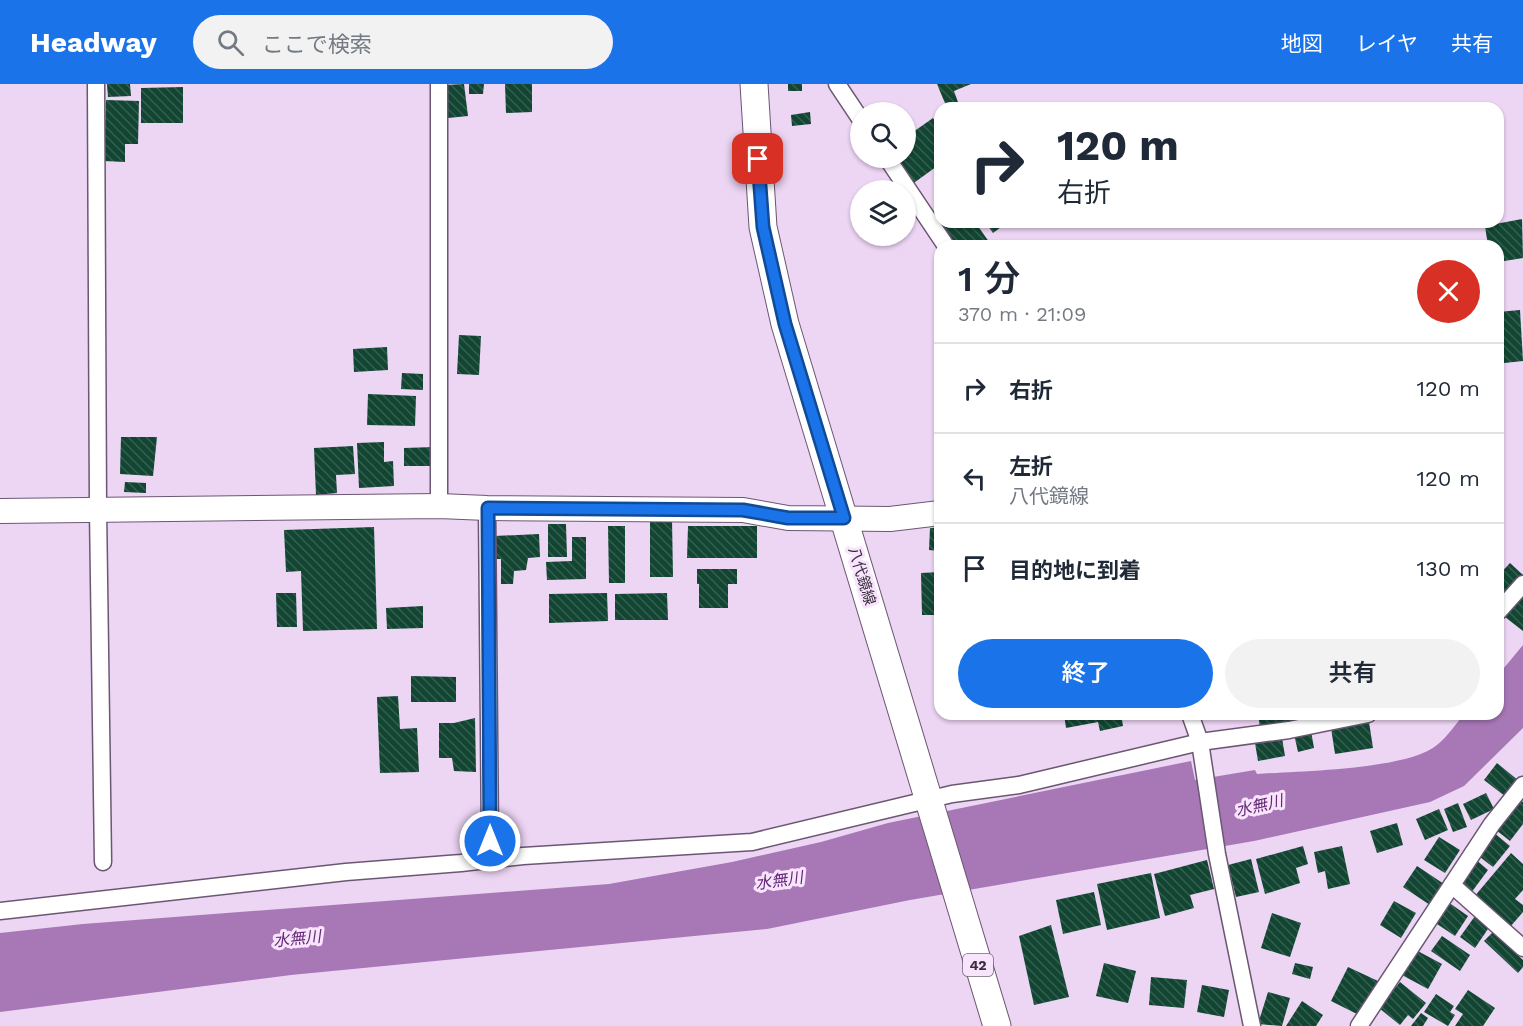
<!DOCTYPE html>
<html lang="ja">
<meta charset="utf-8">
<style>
:root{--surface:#fff;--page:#f2f2f3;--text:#1f2937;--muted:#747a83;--line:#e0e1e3;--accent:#1a73e8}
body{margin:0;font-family:"Work Sans","Noto Sans JP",sans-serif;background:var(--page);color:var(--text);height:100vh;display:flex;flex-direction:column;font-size:22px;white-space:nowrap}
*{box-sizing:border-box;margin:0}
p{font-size:20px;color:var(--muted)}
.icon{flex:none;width:33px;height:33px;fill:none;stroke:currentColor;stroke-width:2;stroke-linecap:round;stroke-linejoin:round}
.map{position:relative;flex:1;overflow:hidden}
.panel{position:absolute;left:934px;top:156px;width:570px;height:480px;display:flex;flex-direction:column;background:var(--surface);border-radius:18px;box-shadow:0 2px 4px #0004}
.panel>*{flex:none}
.guide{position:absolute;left:934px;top:18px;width:570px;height:126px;border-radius:18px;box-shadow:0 2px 4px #0004;background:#fff;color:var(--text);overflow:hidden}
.buttons{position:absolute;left:850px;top:18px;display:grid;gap:12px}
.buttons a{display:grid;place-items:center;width:66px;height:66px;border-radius:50%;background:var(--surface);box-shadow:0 2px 4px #0004;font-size:30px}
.pin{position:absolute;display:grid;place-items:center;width:51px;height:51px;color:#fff;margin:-26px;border-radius:12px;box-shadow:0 3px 9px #0006}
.me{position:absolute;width:66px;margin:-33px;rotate:0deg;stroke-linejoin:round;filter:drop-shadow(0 0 4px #0008)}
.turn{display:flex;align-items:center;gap:21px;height:126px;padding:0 24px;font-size:27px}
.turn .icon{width:78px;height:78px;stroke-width:2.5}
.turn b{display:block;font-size:42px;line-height:51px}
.round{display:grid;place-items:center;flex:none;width:63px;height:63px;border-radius:32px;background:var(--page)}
.overview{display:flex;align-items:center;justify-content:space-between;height:102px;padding:0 24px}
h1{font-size:36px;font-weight:600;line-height:45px}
.action{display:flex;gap:12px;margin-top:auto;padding:12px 24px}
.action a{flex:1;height:69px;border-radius:36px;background:var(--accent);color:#fff;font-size:24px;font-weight:600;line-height:69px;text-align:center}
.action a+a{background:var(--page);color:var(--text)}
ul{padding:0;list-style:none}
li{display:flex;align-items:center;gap:18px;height:90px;padding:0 24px;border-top:2px solid var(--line)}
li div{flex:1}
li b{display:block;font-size:22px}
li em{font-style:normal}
header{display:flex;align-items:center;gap:36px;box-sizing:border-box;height:84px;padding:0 30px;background:var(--accent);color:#fff}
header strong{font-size:28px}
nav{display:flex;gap:33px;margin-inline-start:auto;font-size:21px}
.search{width:420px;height:54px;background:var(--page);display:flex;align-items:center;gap:15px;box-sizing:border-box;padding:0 21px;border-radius:33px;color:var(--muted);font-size:22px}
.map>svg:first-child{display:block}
</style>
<header>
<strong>Headway</strong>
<div class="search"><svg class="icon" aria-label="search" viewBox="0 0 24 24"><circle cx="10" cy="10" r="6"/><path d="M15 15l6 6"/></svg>ここで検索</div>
<nav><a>地図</a><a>レイヤ</a><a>共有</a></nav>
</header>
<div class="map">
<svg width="1523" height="942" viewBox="0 0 1523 942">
<defs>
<pattern id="building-back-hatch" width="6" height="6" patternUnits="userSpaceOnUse" patternTransform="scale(1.5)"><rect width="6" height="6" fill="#124633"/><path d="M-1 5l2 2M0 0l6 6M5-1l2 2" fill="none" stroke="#355e50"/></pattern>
</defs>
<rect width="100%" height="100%" fill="#edd5f4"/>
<path fill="#a777b6" d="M 1523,561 L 1523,644 L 1464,702 L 1430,718 L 1254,757 L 910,816 L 767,845 L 291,891 L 0,928 L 0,849 L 83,840 L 609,800 L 732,778 L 821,758 L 888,739 L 1191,677 L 1195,696 L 1255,686 L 1257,690 C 1299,687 1407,686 1437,661 C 1447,653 1456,640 1464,630 L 1498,630 L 1499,590 Z"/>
<g fill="url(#building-back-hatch)">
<path d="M 107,0 L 130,0 L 131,12 L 108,13 Z"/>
<path d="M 464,0 L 468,32 L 448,34 L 445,1 Z"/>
<path d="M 469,0 L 484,0 L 483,10 L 469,10 Z"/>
<path d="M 505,0 L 532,0 L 532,28 L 506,29 Z"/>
<rect x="788" y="0" width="14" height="7"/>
<path d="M 937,0 L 971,0 L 954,7 L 959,21 L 947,24 Z"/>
<path d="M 183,3 L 183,39 L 141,39 L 141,4 Z"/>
<path d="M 106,16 L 139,17 L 138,60 L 125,60 L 125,78 L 104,77 Z"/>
<path d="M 810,28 L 811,40 L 792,42 L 791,31 Z"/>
<path d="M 933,34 L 940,45 L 940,80 L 911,101 L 892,74 L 906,74 L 906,53 Z"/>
<path d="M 940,123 L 940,138 L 975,138 L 992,162 L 945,162 L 925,134 Z"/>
<path d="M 1522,135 L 1523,174 L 1498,178 L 1498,162 L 1488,162 L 1485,142 Z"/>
<path d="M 985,138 L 1008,138 L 993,149 Z"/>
<path d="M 1520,226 L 1523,277 L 1504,279 L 1498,228 Z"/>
<path d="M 459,251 L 481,252 L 479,291 L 457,290 Z"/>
<path d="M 387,263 L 388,286 L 354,288 L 353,265 Z"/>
<path d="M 402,289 L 423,290 L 423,306 L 401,305 Z"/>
<path d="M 368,310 L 416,312 L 415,342 L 367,341 Z"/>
<path d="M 121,353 L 157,353 L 153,392 L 120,390 Z"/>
<path d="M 384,358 L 384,378 L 393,377 L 394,402 L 359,404 L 357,359 Z"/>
<path d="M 353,362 L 355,390 L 336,391 L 337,409 L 316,411 L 314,364 Z"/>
<path d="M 434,363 L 434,382 L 404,382 L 404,364 Z"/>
<path d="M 125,398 L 146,399 L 146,409 L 124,408 Z"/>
<path d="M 672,435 L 673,493 L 650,493 L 650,436 Z"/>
<path d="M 548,440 L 566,440 L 567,473 L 548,473 Z"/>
<path d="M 608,442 L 625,442 L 625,499 L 609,499 Z"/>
<path d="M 688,442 L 757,442 L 757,474 L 687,474 Z"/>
<path d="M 374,443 L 377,545 L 303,547 L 301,487 L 286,488 L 284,446 Z"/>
<path d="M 930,444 L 940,444 L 940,467 L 929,466 Z"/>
<path d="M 539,450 L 540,473 L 528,474 L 526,486 L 514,487 L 513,500 L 501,500 L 501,475 L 495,475 L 494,452 Z"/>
<path d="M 572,453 L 586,453 L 586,495 L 547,496 L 546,478 L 572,477 Z"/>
<path d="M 1510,479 L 1523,491 L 1523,493 L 1498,522 L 1498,492 Z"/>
<path d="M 697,485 L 737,485 L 737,500 L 728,500 L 728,524 L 699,524 L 699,500 L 697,500 Z"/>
<path d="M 940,488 L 940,531 L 922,531 L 921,489 Z"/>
<path d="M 276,509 L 296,509 L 297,543 L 277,543 Z"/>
<path d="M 607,509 L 608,537 L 549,539 L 549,510 Z"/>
<path d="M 667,509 L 668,536 L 615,536 L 615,510 Z"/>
<path d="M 1523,509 L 1523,547 L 1505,533 Z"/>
<path d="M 423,522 L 423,544 L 387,545 L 386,524 Z"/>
<path d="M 411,592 L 456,593 L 456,618 L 411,618 Z"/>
<path d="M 398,612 L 400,645 L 417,644 L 419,688 L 380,689 L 377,613 Z"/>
<path d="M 1064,630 L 1121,630 L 1123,642 L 1100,647 L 1098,638 L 1066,644 Z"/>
<path d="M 1258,630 L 1313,630 L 1314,634 L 1260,644 Z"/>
<path d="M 475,634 L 476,688 L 454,687 L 452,674 L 439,674 L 439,639 L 454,639 Z"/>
<path d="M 1369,638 L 1373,664 L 1335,670 L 1331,644 Z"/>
<path d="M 1311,647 L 1314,664 L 1298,668 L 1294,650 Z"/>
<path d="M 1282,654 L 1285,672 L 1258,677 L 1255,659 Z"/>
<path d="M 1497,679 L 1519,697 L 1506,713 L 1484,696 Z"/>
<path d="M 1486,709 L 1494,725 L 1471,736 L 1463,720 Z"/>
<path d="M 1517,714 L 1523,718 L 1523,740 L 1510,757 L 1496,746 Z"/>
<path d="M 1458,719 L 1467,743 L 1453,748 L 1444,725 Z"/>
<path d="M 1439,725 L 1448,746 L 1425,756 L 1416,735 Z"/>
<path d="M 1397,739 L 1403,761 L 1377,769 L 1370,747 Z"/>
<path d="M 1493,748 L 1510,762 L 1493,783 L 1476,770 Z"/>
<path d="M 1439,753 L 1460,766 L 1445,789 L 1424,776 Z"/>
<path d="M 1303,762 L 1308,780 L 1296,784 L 1300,799 L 1265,810 L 1256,775 Z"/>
<path d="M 1342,762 L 1350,800 L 1328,805 L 1325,787 L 1318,789 L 1314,768 Z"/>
<path d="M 1511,769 L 1523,780 L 1523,806 L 1515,815 L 1523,821 L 1523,828 L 1510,843 L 1474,813 Z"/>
<path d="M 1251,775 L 1259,808 L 1236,813 L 1228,781 Z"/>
<path d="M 1475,775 L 1488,786 L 1471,809 L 1457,798 Z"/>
<path d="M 1207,776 L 1214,805 L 1190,811 L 1194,824 L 1165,832 L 1154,790 Z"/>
<path d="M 1417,782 L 1444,800 L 1430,821 L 1403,803 Z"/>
<path d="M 1151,789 L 1160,834 L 1107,846 L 1097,800 Z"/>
<path d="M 1094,808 L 1101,841 L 1063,850 L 1056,816 Z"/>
<path d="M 1394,817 L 1416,829 L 1401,854 L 1380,841 Z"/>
<path d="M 1448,818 L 1468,832 L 1455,852 L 1434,838 Z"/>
<path d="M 1272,829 L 1301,839 L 1290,873 L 1261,864 Z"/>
<path d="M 1475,832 L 1490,842 L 1475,864 L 1460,853 Z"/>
<path d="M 1051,841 L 1069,913 L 1034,921 L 1019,852 Z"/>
<path d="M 1493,848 L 1523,876 L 1523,883 L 1518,889 L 1484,857 Z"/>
<path d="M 1442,852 L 1470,871 L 1460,887 L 1431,867 Z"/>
<path d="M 1414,865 L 1442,880 L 1428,905 L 1400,890 Z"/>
<path d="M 1104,879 L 1136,887 L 1128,919 L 1096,912 Z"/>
<path d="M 1295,879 L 1313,883 L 1310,895 L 1292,890 Z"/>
<path d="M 1348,883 L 1378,897 L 1361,932 L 1331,917 Z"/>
<path d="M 1151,893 L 1187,896 L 1184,924 L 1149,921 Z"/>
<path d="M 1400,898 L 1426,919 L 1413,935 L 1408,931 L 1400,941 L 1379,924 Z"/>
<path d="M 1202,901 L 1229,906 L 1224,933 L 1197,928 Z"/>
<path d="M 1468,906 L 1495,924 L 1483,942 L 1455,942 L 1463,930 L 1455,925 Z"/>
<path d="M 1268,908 L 1290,914 L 1282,942 L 1258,940 Z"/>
<path d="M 1436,910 L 1454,922 L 1450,928 L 1455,931 L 1448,942 L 1424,928 Z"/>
<path d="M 1302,917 L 1323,931 L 1316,942 L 1286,942 Z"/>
<path d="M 1421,929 L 1428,934 L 1423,942 L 1411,942 Z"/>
</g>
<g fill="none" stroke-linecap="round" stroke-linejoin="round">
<defs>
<g id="street">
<path d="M 96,0 L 98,425 L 103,778"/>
<path d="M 837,0 L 861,36"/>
<path d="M 887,74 L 946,162"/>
<path d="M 439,422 L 439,0"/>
<path d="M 487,424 L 490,757"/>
<path d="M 1498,528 L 1523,500"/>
<path d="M 1190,630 L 1200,658 L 1217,770 L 1252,942"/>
<path d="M 1452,801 L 1523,864"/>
<path d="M 0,827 L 346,788 L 461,779 L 523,772 L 752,758 L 952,710 L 1019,701 L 1200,658 L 1289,646 L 1368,630"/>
<path d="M 1359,942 L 1492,740 L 1523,701"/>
</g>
<path id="secondary" d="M 0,427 L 439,422 L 487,424 L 743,426 L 788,434 L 890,435 L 940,429"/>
<path id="primary" d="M 754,0 L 763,143 L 785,240 L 997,942"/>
</defs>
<use href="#street" stroke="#6c5772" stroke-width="19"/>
<use href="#secondary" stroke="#6c5772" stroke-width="26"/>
<use href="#primary" stroke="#6c5772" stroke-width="29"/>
<use href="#street" stroke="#fff" stroke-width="16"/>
<use href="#secondary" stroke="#fff" stroke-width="24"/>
<use href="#primary" stroke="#fff" stroke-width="27"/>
</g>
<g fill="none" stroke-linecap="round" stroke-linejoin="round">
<defs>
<path id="route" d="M 490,757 L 488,424 L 743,426 L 788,434 L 844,434 L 785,240 L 763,143 L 758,75"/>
</defs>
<use href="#route" stroke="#114b97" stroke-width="15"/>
<use href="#route" stroke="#1a73e8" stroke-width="10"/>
</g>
<g text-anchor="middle" stroke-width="6" stroke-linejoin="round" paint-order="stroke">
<rect fill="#f8e4fd" stroke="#716574" stroke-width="1.5" x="963" y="870" width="30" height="22" rx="4.5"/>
<g font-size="14" font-weight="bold" fill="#372e3a">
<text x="978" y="886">42</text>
</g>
<g font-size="15" fill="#372e3a" stroke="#f8e4fd">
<text transform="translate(862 492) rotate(73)" y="5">八代鏡線</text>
</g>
<g font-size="16" font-style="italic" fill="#632774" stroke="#f8e4fd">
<text transform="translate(1259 721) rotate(-13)" y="6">水無川</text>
<text transform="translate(779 796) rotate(-8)" y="6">水無川</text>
<text transform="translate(297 854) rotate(-6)" y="6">水無川</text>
</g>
</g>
</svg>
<div class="buttons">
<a><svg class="icon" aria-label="search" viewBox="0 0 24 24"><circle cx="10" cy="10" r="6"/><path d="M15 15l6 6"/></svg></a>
<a><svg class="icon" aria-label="layers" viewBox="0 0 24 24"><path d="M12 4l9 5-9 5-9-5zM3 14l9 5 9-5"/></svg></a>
</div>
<div class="pin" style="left:758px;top:75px;background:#d93025"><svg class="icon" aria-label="arrive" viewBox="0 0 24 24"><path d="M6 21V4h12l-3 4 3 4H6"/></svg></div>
<svg class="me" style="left:490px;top:757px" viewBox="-20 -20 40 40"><circle r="17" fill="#1a73e8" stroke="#fff" stroke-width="3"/><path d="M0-11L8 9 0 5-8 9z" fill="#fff"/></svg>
<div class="guide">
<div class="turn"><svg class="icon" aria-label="right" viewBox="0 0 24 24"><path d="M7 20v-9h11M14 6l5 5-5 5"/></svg><div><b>120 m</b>右折</div></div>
</div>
<section class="panel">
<div class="overview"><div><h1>1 分</h1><p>370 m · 21:09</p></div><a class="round" style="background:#d93025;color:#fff"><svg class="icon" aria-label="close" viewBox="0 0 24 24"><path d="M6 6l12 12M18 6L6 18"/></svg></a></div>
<ul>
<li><svg class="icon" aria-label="right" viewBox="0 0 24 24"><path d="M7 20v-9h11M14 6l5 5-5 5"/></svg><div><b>右折</b></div><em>120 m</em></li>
<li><svg class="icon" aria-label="left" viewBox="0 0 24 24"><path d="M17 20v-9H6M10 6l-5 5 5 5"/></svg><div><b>左折</b><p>八代鏡線</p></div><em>120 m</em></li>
<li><svg class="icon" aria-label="arrive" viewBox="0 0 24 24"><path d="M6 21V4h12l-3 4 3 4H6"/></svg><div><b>目的地に到着</b></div><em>130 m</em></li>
</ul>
<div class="action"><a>終了</a><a>共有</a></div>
</section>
</div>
